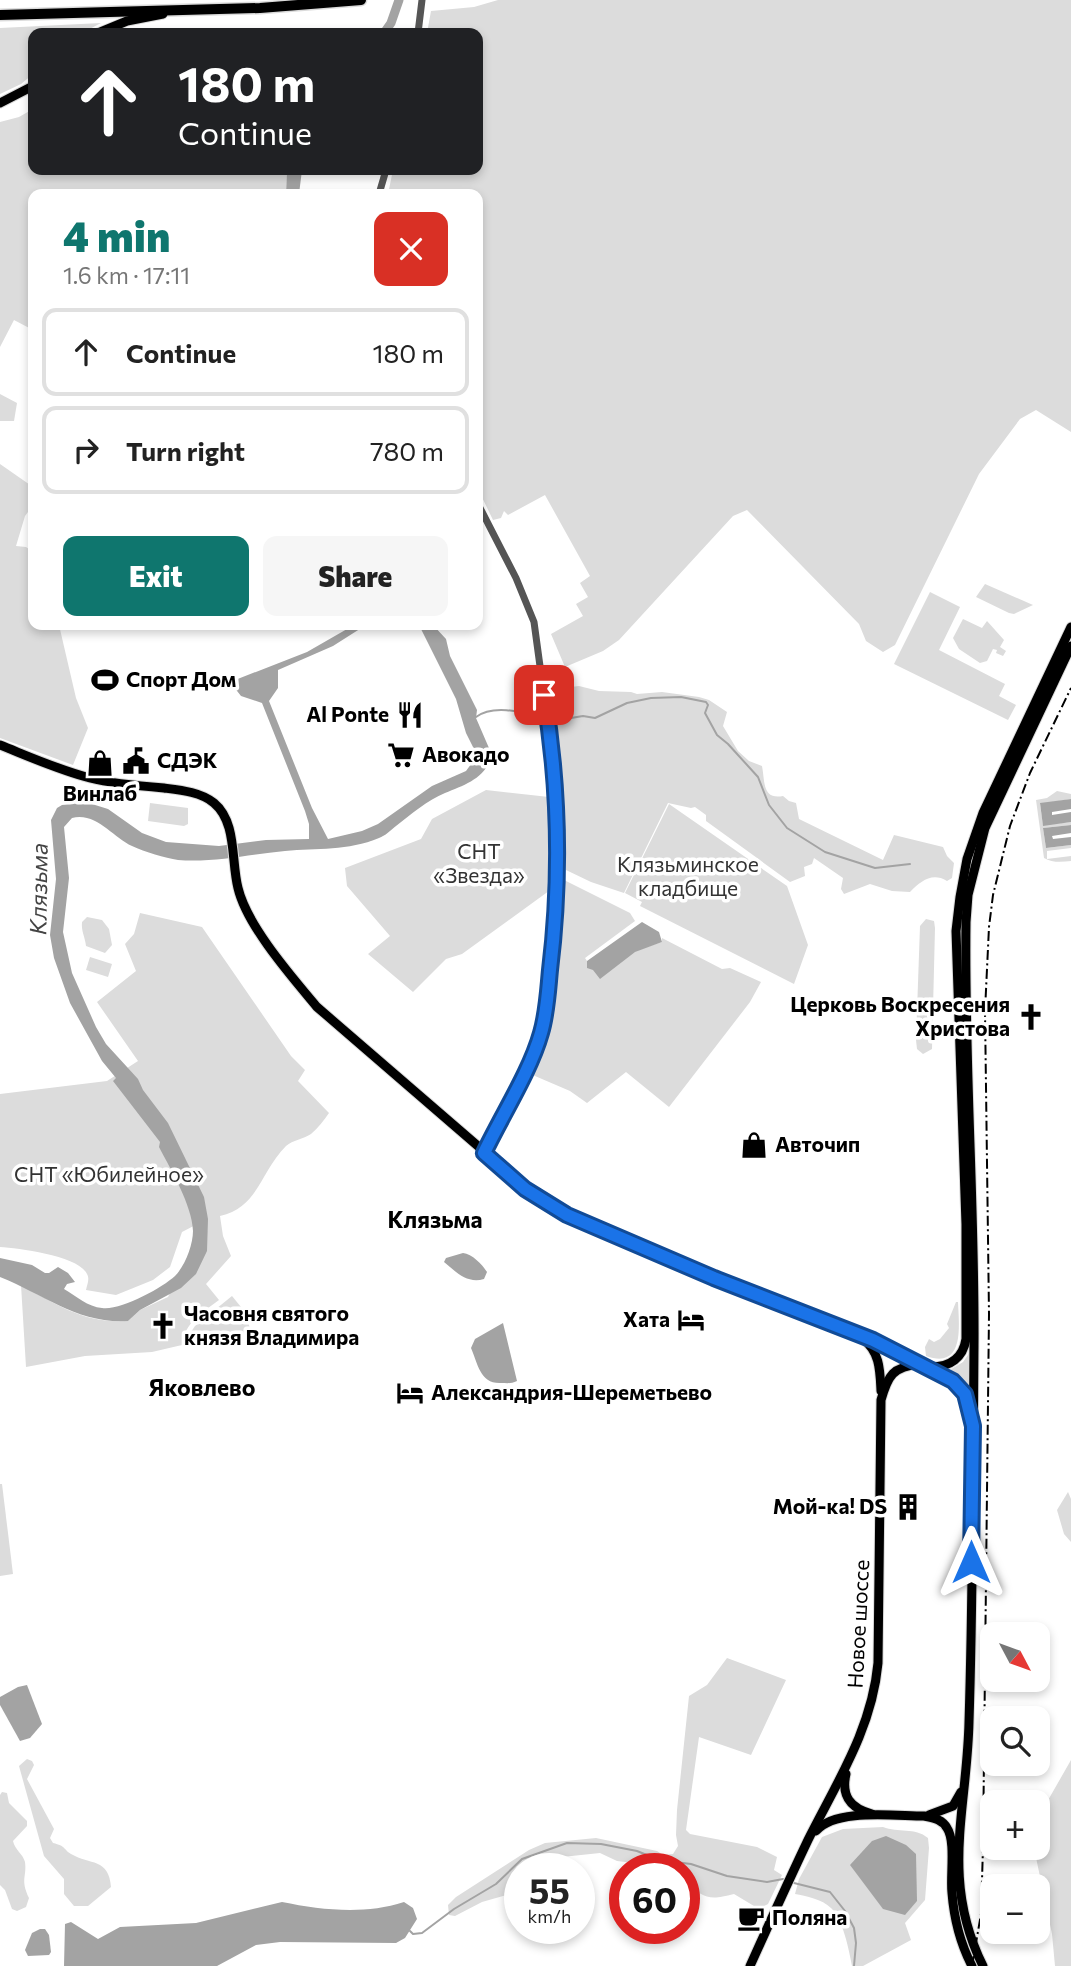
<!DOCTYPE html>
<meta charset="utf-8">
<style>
:root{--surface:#fff;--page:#f6f6f6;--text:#222;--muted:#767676;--line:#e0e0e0;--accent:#0f766e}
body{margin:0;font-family:Commissioner,sans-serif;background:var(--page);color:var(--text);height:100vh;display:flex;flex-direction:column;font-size:26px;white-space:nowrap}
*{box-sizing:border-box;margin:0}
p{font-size:23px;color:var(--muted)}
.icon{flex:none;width:38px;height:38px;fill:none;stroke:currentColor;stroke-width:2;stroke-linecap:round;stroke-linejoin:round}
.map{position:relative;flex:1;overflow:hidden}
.side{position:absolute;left:28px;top:189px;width:455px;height:441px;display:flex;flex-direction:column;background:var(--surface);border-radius:14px;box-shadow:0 4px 10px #0003}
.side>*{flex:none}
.guide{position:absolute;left:28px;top:28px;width:455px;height:147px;border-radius:14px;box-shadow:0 4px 10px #0003;background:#202124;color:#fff;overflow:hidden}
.needle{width:46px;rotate:131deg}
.tools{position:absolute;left:980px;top:1622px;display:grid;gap:14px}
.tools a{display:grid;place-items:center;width:70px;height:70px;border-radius:14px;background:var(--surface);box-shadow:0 4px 10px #0003;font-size:35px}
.speed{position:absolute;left:504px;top:1853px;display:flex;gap:14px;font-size:35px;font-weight:700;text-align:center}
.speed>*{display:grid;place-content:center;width:91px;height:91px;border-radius:50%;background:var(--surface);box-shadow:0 4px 10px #0003;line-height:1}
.speed small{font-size:18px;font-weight:400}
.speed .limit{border:10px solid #d22;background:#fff;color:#111}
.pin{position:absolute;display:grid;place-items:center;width:60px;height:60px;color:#fff;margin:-30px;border-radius:14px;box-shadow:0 4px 10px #0006}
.me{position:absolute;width:77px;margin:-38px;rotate:0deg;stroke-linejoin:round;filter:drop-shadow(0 0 5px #0008)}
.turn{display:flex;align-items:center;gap:24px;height:147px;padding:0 35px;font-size:32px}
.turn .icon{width:91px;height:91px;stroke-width:2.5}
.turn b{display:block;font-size:49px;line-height:60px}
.round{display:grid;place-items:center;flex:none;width:74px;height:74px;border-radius:14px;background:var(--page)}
.summary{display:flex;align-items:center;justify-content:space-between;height:119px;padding:0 35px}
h1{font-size:42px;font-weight:800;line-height:52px;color:var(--accent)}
.button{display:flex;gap:14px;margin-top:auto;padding:14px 35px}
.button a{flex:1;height:80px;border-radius:14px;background:var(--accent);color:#fff;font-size:28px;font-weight:800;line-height:80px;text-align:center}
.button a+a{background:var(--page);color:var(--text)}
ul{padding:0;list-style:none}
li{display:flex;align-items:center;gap:21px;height:88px;margin:0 14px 10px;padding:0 21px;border:4px solid var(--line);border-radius:14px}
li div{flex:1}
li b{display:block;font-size:26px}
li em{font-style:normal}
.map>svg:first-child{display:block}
</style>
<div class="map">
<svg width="1071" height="1966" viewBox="0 0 1071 1966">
<rect width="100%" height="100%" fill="#fff"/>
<g fill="#dcdcdc">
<path d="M 498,0 L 1071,0 L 1071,432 L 1036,410 L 1020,419 L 979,474 L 895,645 L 883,652 L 866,641 L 859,624 L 747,510 L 733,516 L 619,640 L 603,651 L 565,667 L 551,634 L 583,616 L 576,604 L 588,597 L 580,583 L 590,576 L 545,495 L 508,515 L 504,511 L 501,518 L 493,520 L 478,489 L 478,194 L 388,194 L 393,170 L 478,170 L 478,33 L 427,33 L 431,11 L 474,7 Z"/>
<path d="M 101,23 L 82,33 L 33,33 L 33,74 L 21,84 L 0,94 L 0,28 Z"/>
<path d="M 33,109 L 33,170 L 287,170 L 286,194 L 33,194 L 33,330 L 14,320 L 0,347 L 0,122 L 19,117 Z"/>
<path d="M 0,394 L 17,403 L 14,421 L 0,421 Z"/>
<path d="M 0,464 L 33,487 L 33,512 L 28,512 L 25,516 L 16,546 L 26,547 L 33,552 L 33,625 L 59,625 L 76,698 L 88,728 L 73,765 L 0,738 Z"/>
<path d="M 985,584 L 1033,605 L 1014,614 L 1009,613 L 976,597 Z"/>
<path d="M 930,592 L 960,607 L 939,650 L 1005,684 L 999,696 L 1016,705 L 1008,720 L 894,664 Z"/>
<path d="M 963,619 L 982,628 L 987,621 L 1004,640 L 1000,647 L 1006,651 L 1003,656 L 996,653 L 997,650 L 993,649 L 987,661 L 980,663 L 959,649 L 953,638 Z"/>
<path d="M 579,686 L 599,691 L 631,692 L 637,694 L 662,692 L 699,697 L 709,700 L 727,712 L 723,726 L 738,751 L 749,761 L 762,766 C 765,781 762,800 783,796 L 789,801 L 796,803 L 799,819 L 883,860 L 894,835 L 943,847 L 947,856 L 954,863 L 952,878 L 947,881 C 932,872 921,881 910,892 L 892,891 L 870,884 L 844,894 L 841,889 L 843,878 L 814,858 L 812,864 L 804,867 L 805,876 L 790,882 L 706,821 L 706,815 L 695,807 L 691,808 L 668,803 L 624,893 L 591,882 L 566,870 C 561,811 560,753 553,695 L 554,689 Z"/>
<path d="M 486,790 L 549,797 L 553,888 L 462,954 L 446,959 L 413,992 L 368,954 L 390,936 L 347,886 L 345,868 L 421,839 L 432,819 Z"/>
<path d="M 1057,791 L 1071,794 L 1071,799 L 1040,804 L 1043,825 L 1071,822 L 1071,825 L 1043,828 L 1046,848 L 1071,845 L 1071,848 L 1047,851 L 1047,859 L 1071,856 L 1071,861 C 1062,862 1052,863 1044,858 L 1036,800 L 1047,798 Z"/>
<path d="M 150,803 L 188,808 L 188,824 L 184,826 L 148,821 Z"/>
<path d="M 669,804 L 787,886 L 808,945 L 794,984 L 640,906 L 642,902 L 625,893 Z"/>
<path d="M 564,880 L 630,913 L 635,921 L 585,958 L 587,961 L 587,968 L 622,960 L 635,951 L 662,942 L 662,938 L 722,969 L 730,968 L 761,982 L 750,1002 L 669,1107 L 626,1072 L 587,1103 L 570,1091 L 528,1073 C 531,1056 544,1041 548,1023 C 559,978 559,929 561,882 Z"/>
<path d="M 140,913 L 202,927 L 291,1056 L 305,1070 L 298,1081 L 329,1113 C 324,1120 318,1128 311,1134 C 303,1139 293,1140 286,1146 C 260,1172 259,1207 220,1216 L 223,1236 L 231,1256 L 206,1284 L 219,1300 C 203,1312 184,1323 182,1345 L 152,1352 L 85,1356 L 26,1367 L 21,1285 C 58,1305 85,1324 128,1321 L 140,1310 L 168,1297 L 207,1219 L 182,1232 L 170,1267 L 153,1280 L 116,1295 L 86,1290 C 87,1285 90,1279 87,1274 C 79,1256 19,1248 0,1247 L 0,1094 L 107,1081 L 138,1061 L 97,1002 L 136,971 L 125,944 L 134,934 Z"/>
<path d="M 87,917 L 102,920 L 109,929 L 112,945 L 105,953 L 86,946 C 85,937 81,931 82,922 Z"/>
<path d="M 926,919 L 934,921 L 935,928 L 932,1049 L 923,1054 L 917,1049 L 916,1040 L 920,926 Z"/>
<path d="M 90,957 L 112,964 L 108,977 L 86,970 Z"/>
<path d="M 232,1296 L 245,1312 L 252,1335 C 235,1338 208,1346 192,1340 L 191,1332 L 195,1326 Z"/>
<path d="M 956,1302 L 958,1302 C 959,1326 965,1370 926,1356 L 925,1347 L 929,1339 L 934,1342 L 940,1339 L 949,1328 L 947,1324 Z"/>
<path d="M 970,1352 L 970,1390 L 968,1390 L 963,1382 L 948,1371 L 963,1362 Z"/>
<path d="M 0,1484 L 2,1484 L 13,1574 L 0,1576 Z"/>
<path d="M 1068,1492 L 1071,1499 L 1071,1542 L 1064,1534 L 1057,1510 Z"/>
<path d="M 727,1658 L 786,1680 L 751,1755 L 699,1737 L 686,1830 L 690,1834 L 757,1847 L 777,1857 L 774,1870 L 782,1875 L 768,1904 L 759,1909 L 734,1894 C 708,1901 704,1898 684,1881 L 684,1869 L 617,1861 L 600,1853 L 562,1857 L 544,1869 L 520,1869 L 520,1887 L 510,1894 L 482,1902 L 455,1916 L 449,1915 L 448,1905 L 456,1897 L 529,1850 L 545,1843 L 596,1838 L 657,1851 L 663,1855 L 673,1854 L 678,1846 L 676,1835 L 677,1810 L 689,1696 L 707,1685 Z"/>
<path d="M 27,1759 L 32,1761 L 34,1765 L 27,1779 L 54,1829 L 50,1838 L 53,1843 C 66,1846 63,1849 71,1854 C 90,1865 109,1858 111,1887 L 88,1906 L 74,1906 L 64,1894 L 64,1879 L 44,1856 L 19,1766 Z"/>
<path d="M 1071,1760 L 1071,1966 L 1055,1966 L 1052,1934 L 1034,1848 L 1038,1848 L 1038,1802 L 1033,1802 L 1036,1794 L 1047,1802 Z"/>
<path d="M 2,1792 L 7,1793 L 9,1803 L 27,1821 L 27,1826 L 13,1841 C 15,1850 23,1854 25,1862 C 27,1877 20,1879 29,1898 L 26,1907 L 17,1911 L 12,1909 L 5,1890 L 0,1885 L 0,1795 Z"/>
<path d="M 883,1827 C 898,1833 915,1827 928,1838 L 929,1848 L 925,1900 L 905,1923 L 911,1940 L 863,1966 L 852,1966 C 849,1950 843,1919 831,1908 C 822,1899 806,1896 795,1894 L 799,1879 L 822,1837 L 843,1829 Z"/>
</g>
<g fill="#a3a3a3">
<path d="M 287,170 L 302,170 L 299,194 L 286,194 Z"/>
<path d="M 354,625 L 366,625 L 333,646 L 278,670 L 278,688 L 269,701 L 312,808 L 328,839 L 362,831 L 378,824 L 432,786 L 466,771 L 474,760 L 474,749 L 466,733 L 456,699 L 419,625 L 433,625 L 446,639 L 450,656 L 477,710 L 476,718 L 492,755 C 486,778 465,785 445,793 C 428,800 410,815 396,826 C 391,830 385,836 379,838 C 348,851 317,848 285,851 C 250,854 213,863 178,860 C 165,858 145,852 132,846 C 113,838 97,812 72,818 L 64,827 L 69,878 L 63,932 L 72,973 L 96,1027 L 106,1044 L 138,1079 L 143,1090 L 168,1123 L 204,1197 L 208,1219 L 207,1251 L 196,1274 L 181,1288 L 140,1310 L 128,1321 C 78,1324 45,1295 0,1277 L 0,1258 L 32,1265 L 45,1273 L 49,1273 L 58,1267 L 68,1273 L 75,1282 L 67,1284 L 64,1289 C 76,1296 88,1307 102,1308 C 120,1311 162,1288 175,1276 C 185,1266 193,1245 193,1231 C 192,1205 171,1170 159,1147 L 160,1142 L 113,1081 L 116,1078 L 102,1061 L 70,1003 L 54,958 L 50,935 L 56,879 L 51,820 L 57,808 L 62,805 L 79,802 L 79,800 L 108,809 L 142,833 L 166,842 L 219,846 L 266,840 L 309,839 L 309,824 L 305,811 L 262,703 L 241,696 L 230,682 L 307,652 Z"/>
<path d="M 1071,799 L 1071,809 L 1052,812 L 1052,815 L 1071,812 L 1071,822 L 1043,826 L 1040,803 Z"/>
<path d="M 1071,825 L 1071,833 L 1052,836 L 1053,839 L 1071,837 L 1071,845 L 1046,848 L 1043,828 Z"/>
<path d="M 642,922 L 659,932 L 662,942 L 635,952 L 600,979 L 593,970 L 587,968 L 587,961 Z"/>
<path d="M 463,1253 C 472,1254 482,1264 487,1272 L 484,1279 C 467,1284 456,1272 444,1262 L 446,1258 Z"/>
<path d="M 503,1323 L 517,1381 C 511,1384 507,1383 501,1383 C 480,1384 478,1364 471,1348 L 475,1339 Z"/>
<path d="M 27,1685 L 42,1724 L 30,1738 L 20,1741 L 0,1705 L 0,1697 L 18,1687 Z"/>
<path d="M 886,1836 L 906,1845 L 916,1854 L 917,1901 L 905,1915 L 883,1909 L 850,1865 L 872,1841 Z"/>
<path d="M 282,1902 C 322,1910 364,1915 404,1902 L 413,1908 L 417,1919 L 405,1938 L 396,1943 L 280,1942 L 256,1945 L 217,1966 L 64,1966 L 65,1924 L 71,1922 L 98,1939 L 120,1927 L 196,1923 Z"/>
<path d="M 40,1929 L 45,1929 L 49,1935 L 51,1952 L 49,1955 L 28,1956 L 25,1950 L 32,1933 Z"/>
</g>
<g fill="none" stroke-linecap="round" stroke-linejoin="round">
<g stroke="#a3a3a3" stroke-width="2">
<path d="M 476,717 C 493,704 522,712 542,717"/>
<path d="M 559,720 L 583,716 L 595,718 L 627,703 L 651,698 L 681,697 L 706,702 L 708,705 L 705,713 L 717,735 L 728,744 L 758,777 L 769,805 L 787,828 L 825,852 L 875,868 L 910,864"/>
<path d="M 794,1883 L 830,1892 L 845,1911 L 854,1928 L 856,1943 L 854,1966"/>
<path d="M 410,1931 L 413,1934 L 422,1933 L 454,1909 L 496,1884 L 522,1859 L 567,1843 L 601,1844 L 637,1851 L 659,1860 L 691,1864 L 727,1876 L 767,1882 L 783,1879"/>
</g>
<path stroke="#a3a3a3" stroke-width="9" d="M 384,33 L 391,23 L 399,0"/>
<defs>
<g id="major">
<path d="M 98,33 L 127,21 L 163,14"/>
<path d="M 0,103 L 33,86"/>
<path d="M 0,745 C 30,757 59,770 90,778 C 114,784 139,786 164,788 C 180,790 201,792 214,803 C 237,822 231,861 238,888 C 247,926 292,977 317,1007 L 538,1198 L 567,1215 L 695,1270 L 898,1351 L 953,1381 L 965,1394 L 970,1411"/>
<path d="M 862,1338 C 880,1352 880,1369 881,1391"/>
<path d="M 931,1367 C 950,1367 963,1358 966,1339 L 966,1224 L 956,931 L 960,897 L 967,859 L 983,813 L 1071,627"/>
<path d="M 846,1774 C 841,1796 850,1808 872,1814"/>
<path d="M 929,1815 L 953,1806 L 961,1792"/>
<path d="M 816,1831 C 835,1808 895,1816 924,1816 C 933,1818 942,1819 947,1828 C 956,1841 950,1876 952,1893 C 954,1918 960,1943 972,1966"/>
<path d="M 750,1966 C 769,1924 788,1882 808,1840 C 837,1782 872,1729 878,1663 L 881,1400 C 888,1375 893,1367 919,1364"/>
<path d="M 983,1966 C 940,1879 967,1811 969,1722 C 973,1597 973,1471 974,1346 C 975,1204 964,1063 966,922 L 968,895 L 985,828 L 1071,646"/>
</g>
<path id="highway" d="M 0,15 L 260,8 L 361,0"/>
</defs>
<use href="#major" stroke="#dbdbdb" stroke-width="11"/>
<use href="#highway" stroke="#dbdbdb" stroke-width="13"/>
<g stroke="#555" stroke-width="7">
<path d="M 418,33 L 422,0"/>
<path d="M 379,194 L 386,170"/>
<path d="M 478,504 L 516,578 L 534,622 L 554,769 L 557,868 L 553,945 L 543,1026 L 522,1078 L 484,1153"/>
</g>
<use href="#major" stroke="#000" stroke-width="9"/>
<use href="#highway" stroke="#000" stroke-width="10"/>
<path stroke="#000" stroke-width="2" stroke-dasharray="10 3.5 2 3.5" stroke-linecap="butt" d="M 972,1966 L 981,1914 L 983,1847 L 989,1314 L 985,1011 L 989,927 L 993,895 L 1010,826 L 1030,773 L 1071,688"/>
</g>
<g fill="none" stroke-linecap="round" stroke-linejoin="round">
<defs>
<path id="route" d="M 544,695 C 559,785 561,879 550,970 C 548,991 547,1013 541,1033 C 530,1072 502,1115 484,1153 L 525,1189 L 567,1215 L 714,1278 L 873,1340 L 953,1381 L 965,1394 L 973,1426 L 971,1562"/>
</defs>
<use href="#route" stroke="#114b97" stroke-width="18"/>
<use href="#route" stroke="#1a73e8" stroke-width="12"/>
</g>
<defs>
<symbol id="stadium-bare" viewBox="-9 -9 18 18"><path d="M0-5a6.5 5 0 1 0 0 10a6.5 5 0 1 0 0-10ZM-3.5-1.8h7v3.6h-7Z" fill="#000" stroke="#fff" stroke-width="2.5" paint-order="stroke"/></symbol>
<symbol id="restaurant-bare" viewBox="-9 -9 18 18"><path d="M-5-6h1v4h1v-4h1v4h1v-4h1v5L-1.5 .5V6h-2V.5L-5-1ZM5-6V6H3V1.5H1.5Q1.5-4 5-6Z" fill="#000" stroke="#fff" stroke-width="2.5" paint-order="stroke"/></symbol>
<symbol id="supermarket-bare" viewBox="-9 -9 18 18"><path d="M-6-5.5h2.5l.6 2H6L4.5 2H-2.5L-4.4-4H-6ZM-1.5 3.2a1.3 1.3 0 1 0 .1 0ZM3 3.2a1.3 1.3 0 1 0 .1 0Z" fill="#000" stroke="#fff" stroke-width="2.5" paint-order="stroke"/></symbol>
<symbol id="civic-bare" viewBox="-9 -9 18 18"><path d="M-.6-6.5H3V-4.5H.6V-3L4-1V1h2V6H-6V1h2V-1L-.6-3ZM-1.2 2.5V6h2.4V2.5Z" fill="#000" stroke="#fff" stroke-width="2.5" paint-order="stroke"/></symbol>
<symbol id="shop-bare" viewBox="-9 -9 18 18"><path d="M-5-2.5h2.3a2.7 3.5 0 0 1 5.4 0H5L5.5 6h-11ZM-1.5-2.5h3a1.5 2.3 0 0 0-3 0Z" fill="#000" stroke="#fff" stroke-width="2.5" paint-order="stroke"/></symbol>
<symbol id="church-bare" viewBox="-9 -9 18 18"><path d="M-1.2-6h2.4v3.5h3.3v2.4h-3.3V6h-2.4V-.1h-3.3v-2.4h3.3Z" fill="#000" stroke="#fff" stroke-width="2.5" paint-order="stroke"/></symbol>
<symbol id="hotel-bare" viewBox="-9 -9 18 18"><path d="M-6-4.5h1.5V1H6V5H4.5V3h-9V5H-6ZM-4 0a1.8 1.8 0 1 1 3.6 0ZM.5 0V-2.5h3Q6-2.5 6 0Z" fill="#000" stroke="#fff" stroke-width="2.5" paint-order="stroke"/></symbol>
<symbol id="building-bare" viewBox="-9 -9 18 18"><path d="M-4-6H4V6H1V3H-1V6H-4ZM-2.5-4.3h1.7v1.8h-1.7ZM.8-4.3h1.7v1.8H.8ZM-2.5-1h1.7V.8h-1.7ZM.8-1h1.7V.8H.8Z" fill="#000" stroke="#fff" stroke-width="2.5" paint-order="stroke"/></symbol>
<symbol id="cafe-bare" viewBox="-9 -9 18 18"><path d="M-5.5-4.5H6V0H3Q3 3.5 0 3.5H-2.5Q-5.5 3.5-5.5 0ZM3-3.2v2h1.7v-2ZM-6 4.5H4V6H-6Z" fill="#000" stroke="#fff" stroke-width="2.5" paint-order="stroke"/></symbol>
</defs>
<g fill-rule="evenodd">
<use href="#stadium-bare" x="86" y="661" width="38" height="38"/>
<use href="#restaurant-bare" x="391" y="696" width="38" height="38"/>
<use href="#supermarket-bare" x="382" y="736" width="38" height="38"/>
<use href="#civic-bare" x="117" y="742" width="38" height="38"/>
<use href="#shop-bare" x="81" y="744" width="38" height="38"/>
<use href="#church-bare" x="1012" y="998" width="38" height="38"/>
<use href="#shop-bare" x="735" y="1126" width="38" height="38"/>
<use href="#hotel-bare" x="672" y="1301" width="38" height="38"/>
<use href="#church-bare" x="144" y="1307" width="38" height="38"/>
<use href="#hotel-bare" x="391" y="1374" width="38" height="38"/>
<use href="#building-bare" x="889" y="1488" width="38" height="38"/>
<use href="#cafe-bare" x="732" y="1899" width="38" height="38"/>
</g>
<g text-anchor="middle" stroke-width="7" stroke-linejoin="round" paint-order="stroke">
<g font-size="21" font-weight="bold" fill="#000" stroke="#fff" text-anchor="start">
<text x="126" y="687">Спорт Дом</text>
<text x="389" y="722" text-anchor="end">Al Ponte</text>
<text x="422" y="762">Авокадо</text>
<text x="157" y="768">СДЭК</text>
<text x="100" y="801" text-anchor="middle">Винлаб</text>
<text x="1010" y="1012" text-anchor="end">Церковь Воскресения<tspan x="1010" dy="24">Христова</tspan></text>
<text x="775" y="1152">Авточип</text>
<text x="184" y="1321">Часовня святого<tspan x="184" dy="24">князя Владимира</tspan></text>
<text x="670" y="1327" text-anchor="end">Хата</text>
<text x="431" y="1400">Александрия-Шереметьево</text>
<text x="887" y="1514" text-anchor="end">Мой-ка! DS</text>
<text x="772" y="1925">Поляна</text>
</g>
<g font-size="21" fill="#333" stroke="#fff">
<text x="479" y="859">СНТ<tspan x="479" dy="24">«Звезда»</tspan></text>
<text x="688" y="872">Клязьминское<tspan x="688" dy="24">кладбище</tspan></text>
<text x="109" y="1182">СНТ «Юбилейное»</text>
</g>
<g font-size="21" fill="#000" stroke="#fff">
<text transform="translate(859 1624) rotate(-87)" y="7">Новое шоссе</text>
</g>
<g font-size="23" font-style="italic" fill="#444" stroke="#fff">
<text transform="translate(39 889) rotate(-89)" y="8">Клязьма</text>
</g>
<g font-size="23" font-weight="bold" fill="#000" stroke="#fff">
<text x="435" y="1228">Клязьма</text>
<text x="202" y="1396">Яковлево</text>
</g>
</g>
</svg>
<div class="tools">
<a><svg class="needle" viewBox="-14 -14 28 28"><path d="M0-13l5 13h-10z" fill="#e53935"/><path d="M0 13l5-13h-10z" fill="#767676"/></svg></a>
<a><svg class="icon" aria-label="search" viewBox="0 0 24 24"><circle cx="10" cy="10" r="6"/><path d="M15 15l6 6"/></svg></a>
<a>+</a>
<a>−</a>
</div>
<div class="speed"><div>55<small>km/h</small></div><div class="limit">60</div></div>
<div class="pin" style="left:544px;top:695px;background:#d93025"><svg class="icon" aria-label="arrive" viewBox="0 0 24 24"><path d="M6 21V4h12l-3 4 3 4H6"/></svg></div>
<svg class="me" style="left:971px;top:1562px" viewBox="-20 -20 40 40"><path d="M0-17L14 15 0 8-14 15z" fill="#1a73e8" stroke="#fff" stroke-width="4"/></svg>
<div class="guide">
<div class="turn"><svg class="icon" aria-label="ahead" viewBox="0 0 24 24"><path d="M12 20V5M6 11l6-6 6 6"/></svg><div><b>180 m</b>Continue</div></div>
</div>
<section class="side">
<div class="summary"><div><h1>4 min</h1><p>1.6 km · 17:11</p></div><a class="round" style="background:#d93025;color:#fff"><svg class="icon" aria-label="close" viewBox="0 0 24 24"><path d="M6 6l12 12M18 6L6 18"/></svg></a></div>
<ul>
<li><svg class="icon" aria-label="ahead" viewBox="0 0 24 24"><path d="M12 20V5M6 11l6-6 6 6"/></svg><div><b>Continue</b></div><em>180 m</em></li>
<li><svg class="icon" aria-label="right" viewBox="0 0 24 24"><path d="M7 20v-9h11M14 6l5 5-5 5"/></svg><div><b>Turn right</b></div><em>780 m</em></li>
</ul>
<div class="button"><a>Exit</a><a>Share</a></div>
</section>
</div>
